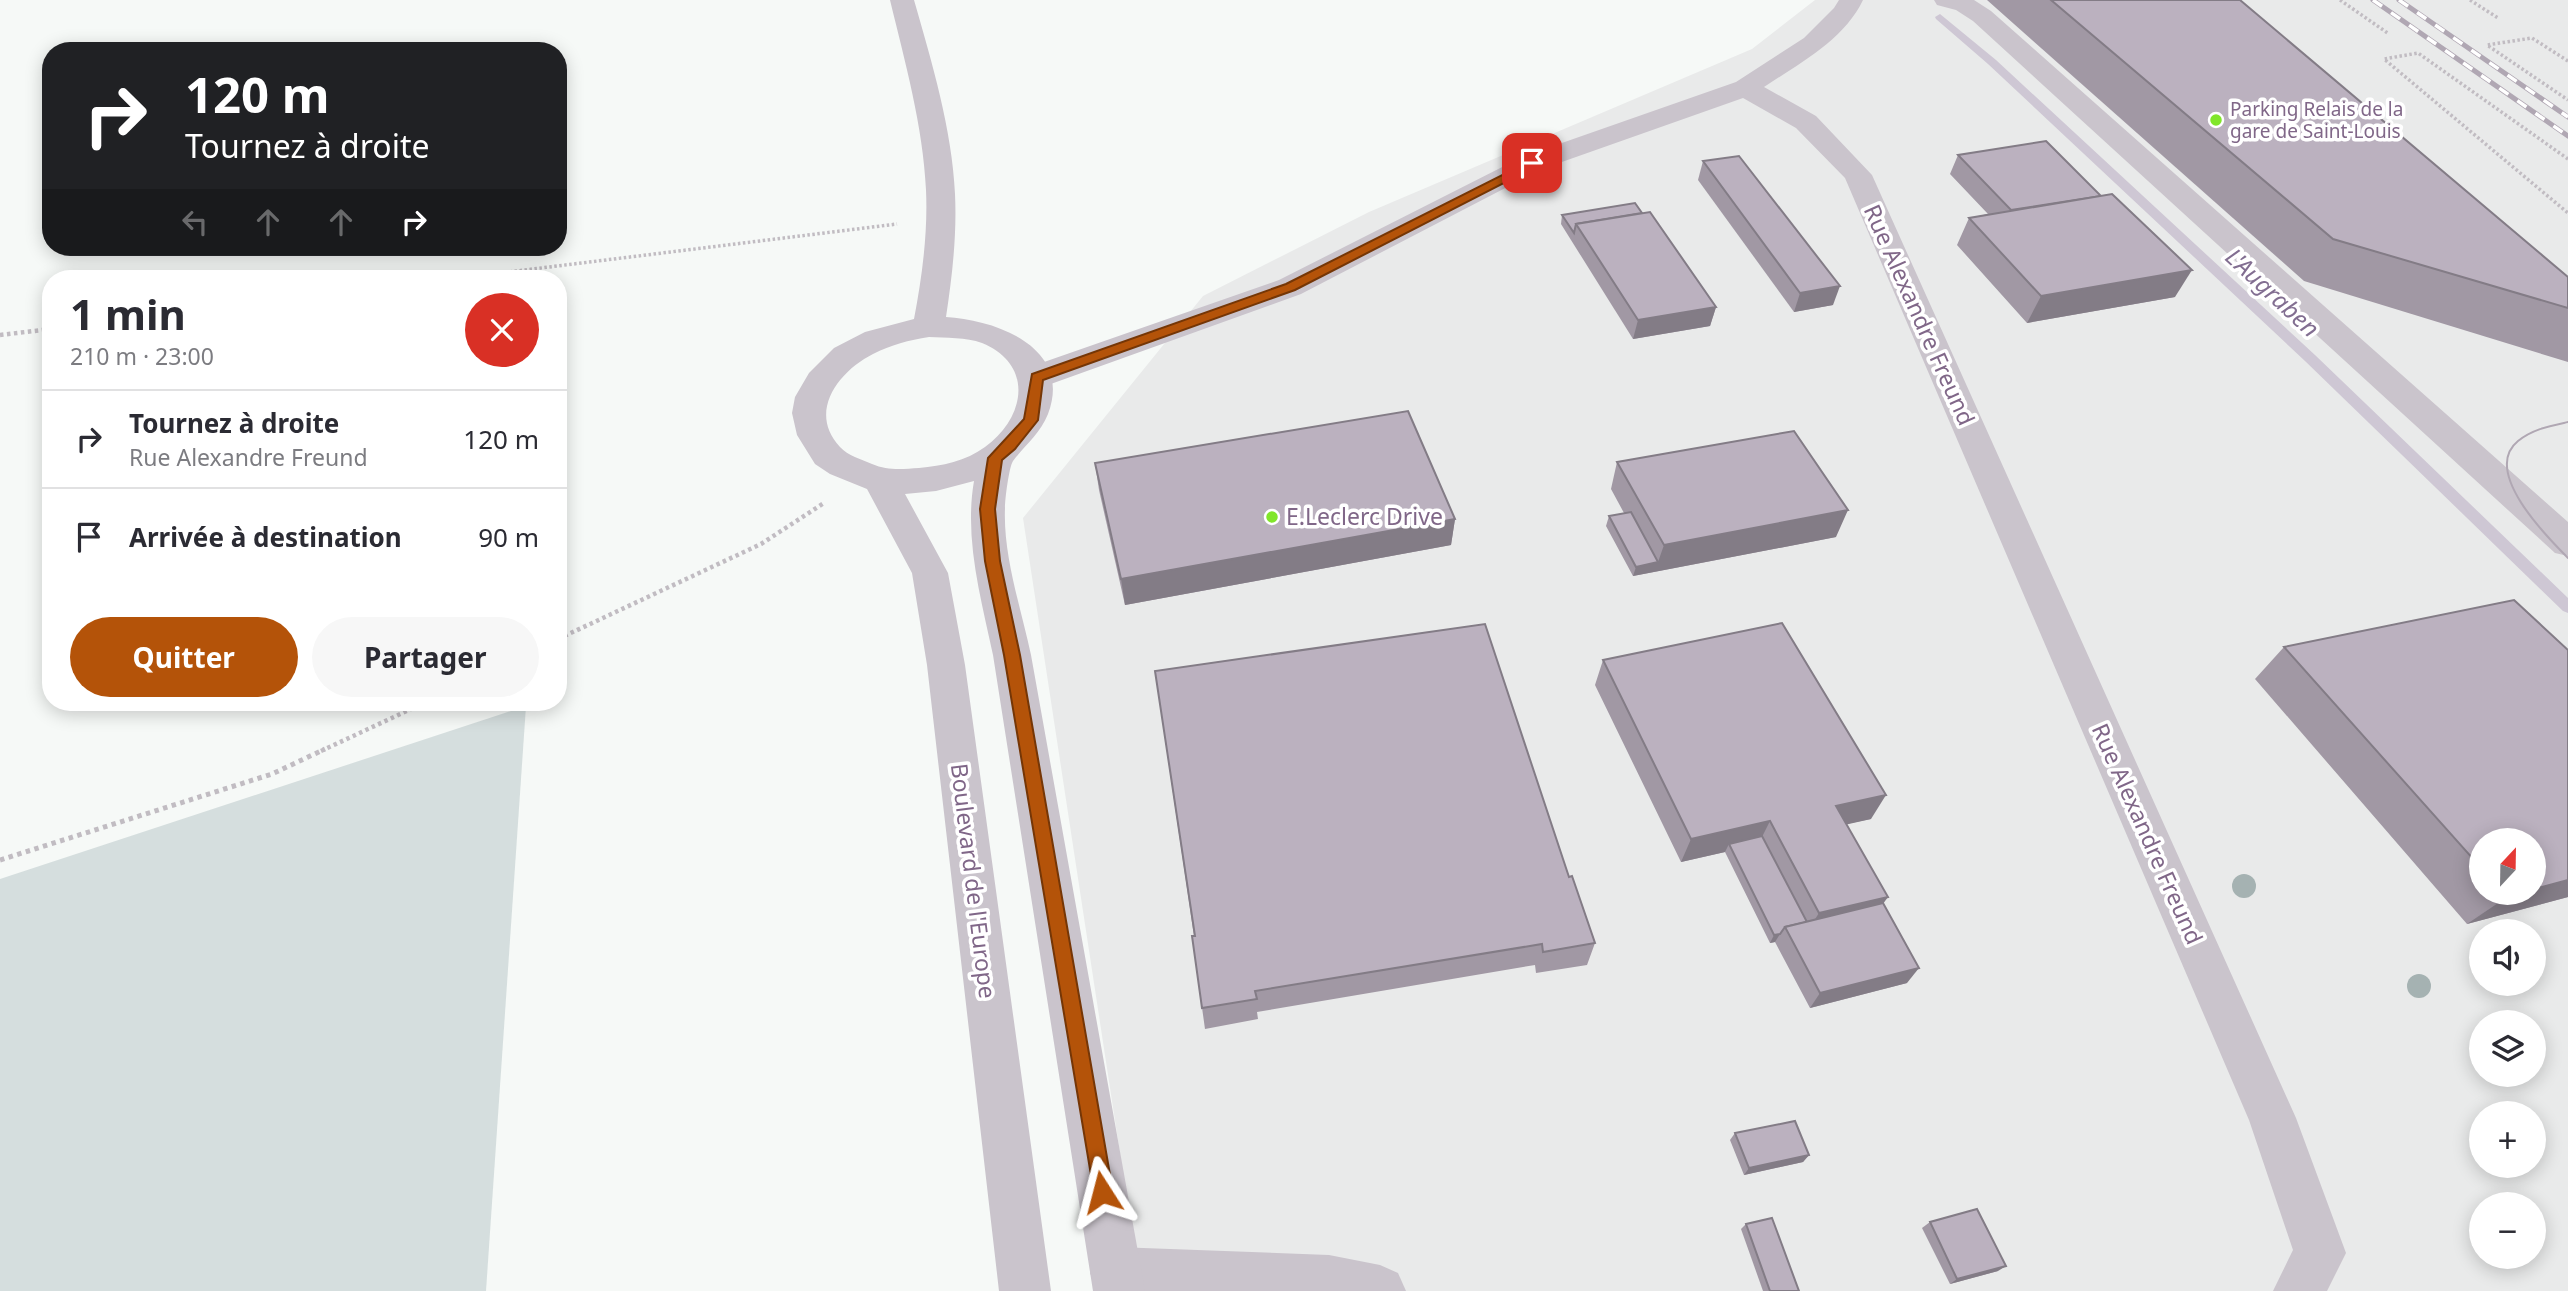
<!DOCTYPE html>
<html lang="fr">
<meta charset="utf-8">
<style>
:root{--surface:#fff;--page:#f7f7f7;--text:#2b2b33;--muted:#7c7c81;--line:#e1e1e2;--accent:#b45309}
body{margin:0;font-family:"Noto Sans",sans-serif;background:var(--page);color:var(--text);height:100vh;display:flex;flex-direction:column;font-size:26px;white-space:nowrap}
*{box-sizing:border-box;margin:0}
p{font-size:23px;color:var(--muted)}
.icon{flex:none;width:38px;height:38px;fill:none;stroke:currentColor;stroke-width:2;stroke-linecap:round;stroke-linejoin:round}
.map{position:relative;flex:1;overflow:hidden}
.side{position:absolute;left:42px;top:270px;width:525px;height:441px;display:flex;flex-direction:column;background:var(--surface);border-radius:28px;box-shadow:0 4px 18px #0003}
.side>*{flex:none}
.hud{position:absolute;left:42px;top:42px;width:525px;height:214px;border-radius:28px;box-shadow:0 4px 18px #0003;background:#202124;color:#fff;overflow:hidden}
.needle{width:46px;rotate:22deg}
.fabs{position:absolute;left:2469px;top:828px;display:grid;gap:14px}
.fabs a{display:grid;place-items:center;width:77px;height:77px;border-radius:50%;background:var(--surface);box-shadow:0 4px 18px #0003;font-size:35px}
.pin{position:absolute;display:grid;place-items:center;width:60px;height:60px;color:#fff;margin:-30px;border-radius:14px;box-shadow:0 4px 10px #0006}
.me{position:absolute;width:77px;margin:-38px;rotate:351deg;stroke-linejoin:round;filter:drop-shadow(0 0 5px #0008)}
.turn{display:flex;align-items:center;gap:24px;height:147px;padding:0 28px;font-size:32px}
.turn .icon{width:91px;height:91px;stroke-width:2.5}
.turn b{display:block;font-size:49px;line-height:60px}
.lanes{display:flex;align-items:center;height:66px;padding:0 28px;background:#0003;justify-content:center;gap:35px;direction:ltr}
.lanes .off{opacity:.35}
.round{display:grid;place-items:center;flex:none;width:74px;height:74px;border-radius:37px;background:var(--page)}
.headline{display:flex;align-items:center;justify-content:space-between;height:119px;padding:0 28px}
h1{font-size:42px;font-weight:700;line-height:52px}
.action{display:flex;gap:14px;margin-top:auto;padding:14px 28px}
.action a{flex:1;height:80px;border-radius:42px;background:var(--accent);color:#fff;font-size:28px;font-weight:700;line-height:80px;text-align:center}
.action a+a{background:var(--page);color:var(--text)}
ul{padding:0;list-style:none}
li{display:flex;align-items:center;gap:21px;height:98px;padding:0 28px;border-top:2px solid var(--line)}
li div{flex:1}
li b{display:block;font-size:26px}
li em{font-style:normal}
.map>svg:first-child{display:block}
</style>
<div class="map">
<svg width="2568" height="1291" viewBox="0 0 2568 1291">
<rect width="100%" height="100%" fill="#f6f9f7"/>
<path fill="#e9eaea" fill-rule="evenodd" d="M 1815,0 L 2568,0 L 2568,1291 L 1141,1291 L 1023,518 L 1203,296 L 1369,212 L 1752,49 ZM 2482,840 L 2534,840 L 2534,892 L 2482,892 ZM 2482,931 L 2534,931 L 2534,984 L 2482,984 ZM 2482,1022 L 2534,1022 L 2534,1074 L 2482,1074 ZM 2482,1113 L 2534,1113 L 2534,1166 L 2482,1166 ZM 2482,1204 L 2534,1204 L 2534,1256 L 2482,1256 Z"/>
<path fill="#d5dede" d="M 526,706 L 486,1291 L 0,1291 L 0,879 Z"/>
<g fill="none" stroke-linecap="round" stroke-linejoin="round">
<path fill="#cec7d4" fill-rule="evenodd" d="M 1940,14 L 1996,60 L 2315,355 L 2568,598 L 2568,613 L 2563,611 L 2305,361 L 1988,64 L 1936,19 L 1935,17 Z"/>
<g stroke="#c1bcc2" stroke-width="3.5" stroke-dasharray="2.5 2.5" stroke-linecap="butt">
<path d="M 2340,0 L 2389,34"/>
<path d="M 2470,0 L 2498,18"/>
<path d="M 2568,61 L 2532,38 L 2487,45 L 2568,100"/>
<path d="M 2568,159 L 2418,53 L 2384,59 L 2568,213"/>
<path d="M 460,278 L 897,224"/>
<path d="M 48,329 L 51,329"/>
</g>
<g stroke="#c1bcc2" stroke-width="4.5" stroke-dasharray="3.5 3.5" stroke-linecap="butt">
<path d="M 0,335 L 51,329"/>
<path d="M 558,639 L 761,544 L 824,503"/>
<path d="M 321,751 L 426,702"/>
</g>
<path stroke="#c1bcc2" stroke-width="5" stroke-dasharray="4.5 4.5" stroke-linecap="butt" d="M 0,860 L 272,774 L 325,749"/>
<g fill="#cac4cc" fill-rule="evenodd">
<path d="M 1839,0 L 1863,0 C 1844,40 1800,63 1764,87 L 1816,116 L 1872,175 L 2296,1118 L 2346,1253 L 2327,1291 L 2273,1291 L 2293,1250 L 2249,1120 L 1845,178 L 1796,128 L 1743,98 L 1542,169 L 1301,294 L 1048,385 L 1036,388 L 1024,385 L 1020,377 L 1024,369 L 1279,280 L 1522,157 L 1736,82 L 1804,38 L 1834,8 Z"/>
<path d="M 1934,0 L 1974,0 L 1991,11 L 2568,522 L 2568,556 L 2555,553 L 1973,21 L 1956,10 L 1937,5 Z"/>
<path d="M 1116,1247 L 1329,1255 L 1380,1265 L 1398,1273 L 1406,1291 L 1098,1291 L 1090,1273 L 1098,1255 Z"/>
</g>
<path fill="#cac4cc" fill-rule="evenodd" d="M 890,0 L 914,0 C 932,63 952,129 955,194 C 957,236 952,277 946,317 C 997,320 1073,348 1048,414 C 1040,434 1025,445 1013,461 C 1009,467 1005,499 1005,508 C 1003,556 1021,608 1031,655 L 1145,1291 L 1093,1291 L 993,655 C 981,598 964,539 974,481 L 936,491 L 905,494 L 948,573 L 965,665 L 1051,1291 L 999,1291 L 927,665 L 912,573 L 867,489 L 830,474 L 815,464 L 797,435 L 792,413 L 795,397 L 809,373 L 834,348 L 865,332 L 914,319 C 922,277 928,233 926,190 C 923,126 905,62 890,0 ZM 929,337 C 946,338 966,337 982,343 C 1035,365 1025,418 985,447 C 966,461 942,466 919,468 C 903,469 888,471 872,464 C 861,459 848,456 840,447 C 807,412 839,371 873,354 C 891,345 909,340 929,337 Z"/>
<path stroke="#b0a7b3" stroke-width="2" d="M 2568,422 C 2550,426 2533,429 2518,441 C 2481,471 2547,537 2568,558"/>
<defs>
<g id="rail">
<path d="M 2373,0 L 2568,136"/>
<path d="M 2399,0 L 2568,117"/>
</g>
</defs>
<use href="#rail" stroke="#b0a7b3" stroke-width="5"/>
<use href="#rail" stroke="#fff" stroke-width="3.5" stroke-dasharray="11" stroke-linecap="butt"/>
</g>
<g fill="#a5b2b2">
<circle cx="2244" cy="886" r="12"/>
<circle cx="2419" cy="986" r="12"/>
</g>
<g fill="#a198a4" fill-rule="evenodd">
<path d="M 1987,0 L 2240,0 L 2568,277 L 2568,362 L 2304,281 Z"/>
<path d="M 1958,155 L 2175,297 L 2027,323 L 1957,245 L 1969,218 L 1988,214 L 1950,174 Z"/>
<path d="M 1703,161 L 1833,305 L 1794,312 L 1698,180 Z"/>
<path d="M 1642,213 L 1716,307 L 1710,326 L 1633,339 L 1561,224 L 1562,215 Z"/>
<path d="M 1617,462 L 1836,537 L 1633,576 L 1606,526 L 1609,516 L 1624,513 L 1611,489 Z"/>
<path d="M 1095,463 L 1455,519 L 1451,545 L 1125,605 L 1099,490 Z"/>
<path d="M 2284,647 L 2568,650 L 2568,897 L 2467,924 L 2255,679 ZM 2482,840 L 2534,892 L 2482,892 Z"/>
<path d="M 1603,660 L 1871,819 L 1846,824 L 1883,903 L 1907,983 L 1810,1008 L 1775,942 L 1770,943 L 1725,852 L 1681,862 L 1595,685 Z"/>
<path d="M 1155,671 L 1569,877 L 1595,943 L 1587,965 L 1536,973 L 1535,965 L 1257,1012 L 1258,1019 L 1205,1029 L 1192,936 L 1194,936 Z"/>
<path d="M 1735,1133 L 1809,1155 L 1803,1162 L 1744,1175 L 1730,1140 Z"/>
<path d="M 1930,1222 L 1998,1271 L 1950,1284 L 1922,1228 Z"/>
<path d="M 1746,1224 L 1799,1291 L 1763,1291 L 1741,1229 Z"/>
</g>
<g fill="#837c86">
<path d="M 2192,270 L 2175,297 L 2027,323 L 2041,296 Z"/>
<path d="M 1840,286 L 1833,305 L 1794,312 L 1800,293 Z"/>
<path d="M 1716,307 L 1710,326 L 1633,339 L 1638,320 Z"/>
<path d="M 1848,510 L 1836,537 L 1633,576 L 1636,567 L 1658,562 L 1664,545 Z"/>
<path d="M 1455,519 L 1451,545 L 1125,605 L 1121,579 Z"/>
<path d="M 1886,795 L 1871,819 L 1822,830 L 1836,806 Z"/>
<path d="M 1770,821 L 1758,845 L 1729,844 L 1725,852 L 1681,862 L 1691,839 Z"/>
<path d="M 2568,880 L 2568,897 L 2467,924 L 2507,897 L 2522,892 L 2534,892 L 2534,889 Z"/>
<path d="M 1888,897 L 1872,919 L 1810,927 L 1819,913 Z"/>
<path d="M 1780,934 L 1775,942 L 1770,943 L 1774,935 Z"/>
<path d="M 1919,968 L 1907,983 L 1810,1008 L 1820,993 Z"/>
<path d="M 1809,1155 L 1803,1162 L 1744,1175 L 1749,1168 Z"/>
<path d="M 2006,1266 L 1998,1271 L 1950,1284 L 1957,1279 Z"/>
</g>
<g fill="#bbb1bf" stroke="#837c86" stroke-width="2">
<path d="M 2051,0 L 2240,0 L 2568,277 L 2568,308 L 2333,239 Z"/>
<path d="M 2046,141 L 2101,196 L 2011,210 L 1958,155 Z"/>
<path d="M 1739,156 L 1840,286 L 1800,293 L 1703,161 Z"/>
<path d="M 2112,194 L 2192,270 L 2041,296 L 1969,218 Z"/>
<path d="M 1635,203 L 1642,213 L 1576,224 L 1574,233 L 1562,215 Z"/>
<path d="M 1650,212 L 1716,307 L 1638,320 L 1576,224 Z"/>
<path d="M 1408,411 L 1455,519 L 1121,579 L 1095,463 Z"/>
<path d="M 1794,431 L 1848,510 L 1664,545 L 1617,462 Z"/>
<path d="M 1631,512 L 1658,562 L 1636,567 L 1609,516 Z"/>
<path d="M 2514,600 L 2568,650 L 2568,880 L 2534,889 L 2534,840 L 2482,840 L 2482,869 L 2284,647 Z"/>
<path d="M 1782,623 L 1886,795 L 1836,806 L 1888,897 L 1819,913 L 1770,821 L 1691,839 L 1603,660 Z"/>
<path d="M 1485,624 L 1569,877 L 1572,876 L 1595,943 L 1543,952 L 1542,944 L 1255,991 L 1257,999 L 1202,1008 L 1192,936 L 1195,936 L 1155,671 Z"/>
<path d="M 1762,836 L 1807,922 L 1785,927 L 1780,934 L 1774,935 L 1729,844 Z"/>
<path d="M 2503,892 L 2522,892 L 2507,897 Z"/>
<path d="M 1883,903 L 1919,968 L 1820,993 L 1785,927 Z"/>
<path d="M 1795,1121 L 1809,1155 L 1749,1168 L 1735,1133 Z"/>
<path d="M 1977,1209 L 2006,1266 L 1957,1279 L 1930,1222 Z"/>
<path d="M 1772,1218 L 1799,1291 L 1770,1291 L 1746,1224 Z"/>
</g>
<path fill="#b45309" stroke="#753606" stroke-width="2" d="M 1532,160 L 1537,161 L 1537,166 L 1295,290 L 1043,380 L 1038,420 L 1015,449 L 1002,460 L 995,509 L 1000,561 L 1020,655 L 1113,1192 L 1109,1199 L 1102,1202 L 1095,1199 L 1004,655 L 985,561 L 980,509 L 988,458 L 1024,419 L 1032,374 L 1286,284 Z"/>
<g fill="#81e62a" stroke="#fff" stroke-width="2.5">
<circle cx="2216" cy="120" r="7"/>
<circle cx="1272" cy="517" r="7"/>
</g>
<g text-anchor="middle" stroke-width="7" stroke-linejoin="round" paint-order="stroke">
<g font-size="19" fill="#806788" stroke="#fff" text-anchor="start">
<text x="2230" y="116">Parking Relais de la<tspan x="2230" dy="22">gare de Saint-Louis</tspan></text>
</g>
<g font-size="23" fill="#806788" stroke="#fff">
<text transform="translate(1919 315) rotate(66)" y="8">Rue Alexandre Freund</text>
<text transform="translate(2147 834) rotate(66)" y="8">Rue Alexandre Freund</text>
<text transform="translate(973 881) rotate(83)" y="8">Boulevard de l'Europe</text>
</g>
<g font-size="23" fill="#806788" stroke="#fff" text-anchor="start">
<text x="1286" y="525">E.Leclerc Drive</text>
</g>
<g font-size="24" font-style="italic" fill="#826e91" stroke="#fff">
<text transform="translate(2272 293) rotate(43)" y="8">L'Augraben</text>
</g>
</g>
</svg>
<div class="fabs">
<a><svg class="needle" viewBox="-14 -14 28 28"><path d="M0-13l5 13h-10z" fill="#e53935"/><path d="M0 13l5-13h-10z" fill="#7c7c81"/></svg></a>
<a><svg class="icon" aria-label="sound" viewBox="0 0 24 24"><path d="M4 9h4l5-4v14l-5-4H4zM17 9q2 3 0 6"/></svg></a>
<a><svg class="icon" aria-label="layers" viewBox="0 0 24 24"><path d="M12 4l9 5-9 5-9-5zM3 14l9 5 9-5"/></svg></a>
<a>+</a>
<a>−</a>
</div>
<div class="pin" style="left:1532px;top:163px;background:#d93025"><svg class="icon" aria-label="arrive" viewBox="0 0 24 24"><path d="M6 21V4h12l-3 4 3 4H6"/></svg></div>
<svg class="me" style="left:1102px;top:1192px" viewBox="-20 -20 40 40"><path d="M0-17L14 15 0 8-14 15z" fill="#b45309" stroke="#fff" stroke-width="4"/></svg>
<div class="hud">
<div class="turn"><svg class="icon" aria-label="right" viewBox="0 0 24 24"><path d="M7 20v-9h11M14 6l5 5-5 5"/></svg><div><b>120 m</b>Tournez à droite</div></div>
<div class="lanes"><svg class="icon off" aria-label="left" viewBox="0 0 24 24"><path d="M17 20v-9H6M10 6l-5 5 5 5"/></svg><svg class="icon off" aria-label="ahead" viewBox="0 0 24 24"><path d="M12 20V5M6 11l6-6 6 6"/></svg><svg class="icon off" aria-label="ahead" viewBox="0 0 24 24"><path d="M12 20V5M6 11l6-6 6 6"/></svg><svg class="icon" aria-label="right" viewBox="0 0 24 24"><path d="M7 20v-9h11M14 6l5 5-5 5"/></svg></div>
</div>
<section class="side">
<div class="headline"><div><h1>1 min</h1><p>210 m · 23:00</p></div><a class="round" style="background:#d93025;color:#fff"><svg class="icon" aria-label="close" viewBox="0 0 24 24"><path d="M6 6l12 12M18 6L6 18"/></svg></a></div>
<ul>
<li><svg class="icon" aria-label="right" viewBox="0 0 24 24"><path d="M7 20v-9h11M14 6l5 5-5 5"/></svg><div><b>Tournez à droite</b><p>Rue Alexandre Freund</p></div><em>120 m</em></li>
<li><svg class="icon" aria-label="arrive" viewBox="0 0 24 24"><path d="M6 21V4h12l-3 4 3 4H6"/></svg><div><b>Arrivée à destination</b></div><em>90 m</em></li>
</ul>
<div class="action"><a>Quitter</a><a>Partager</a></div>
</section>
</div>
